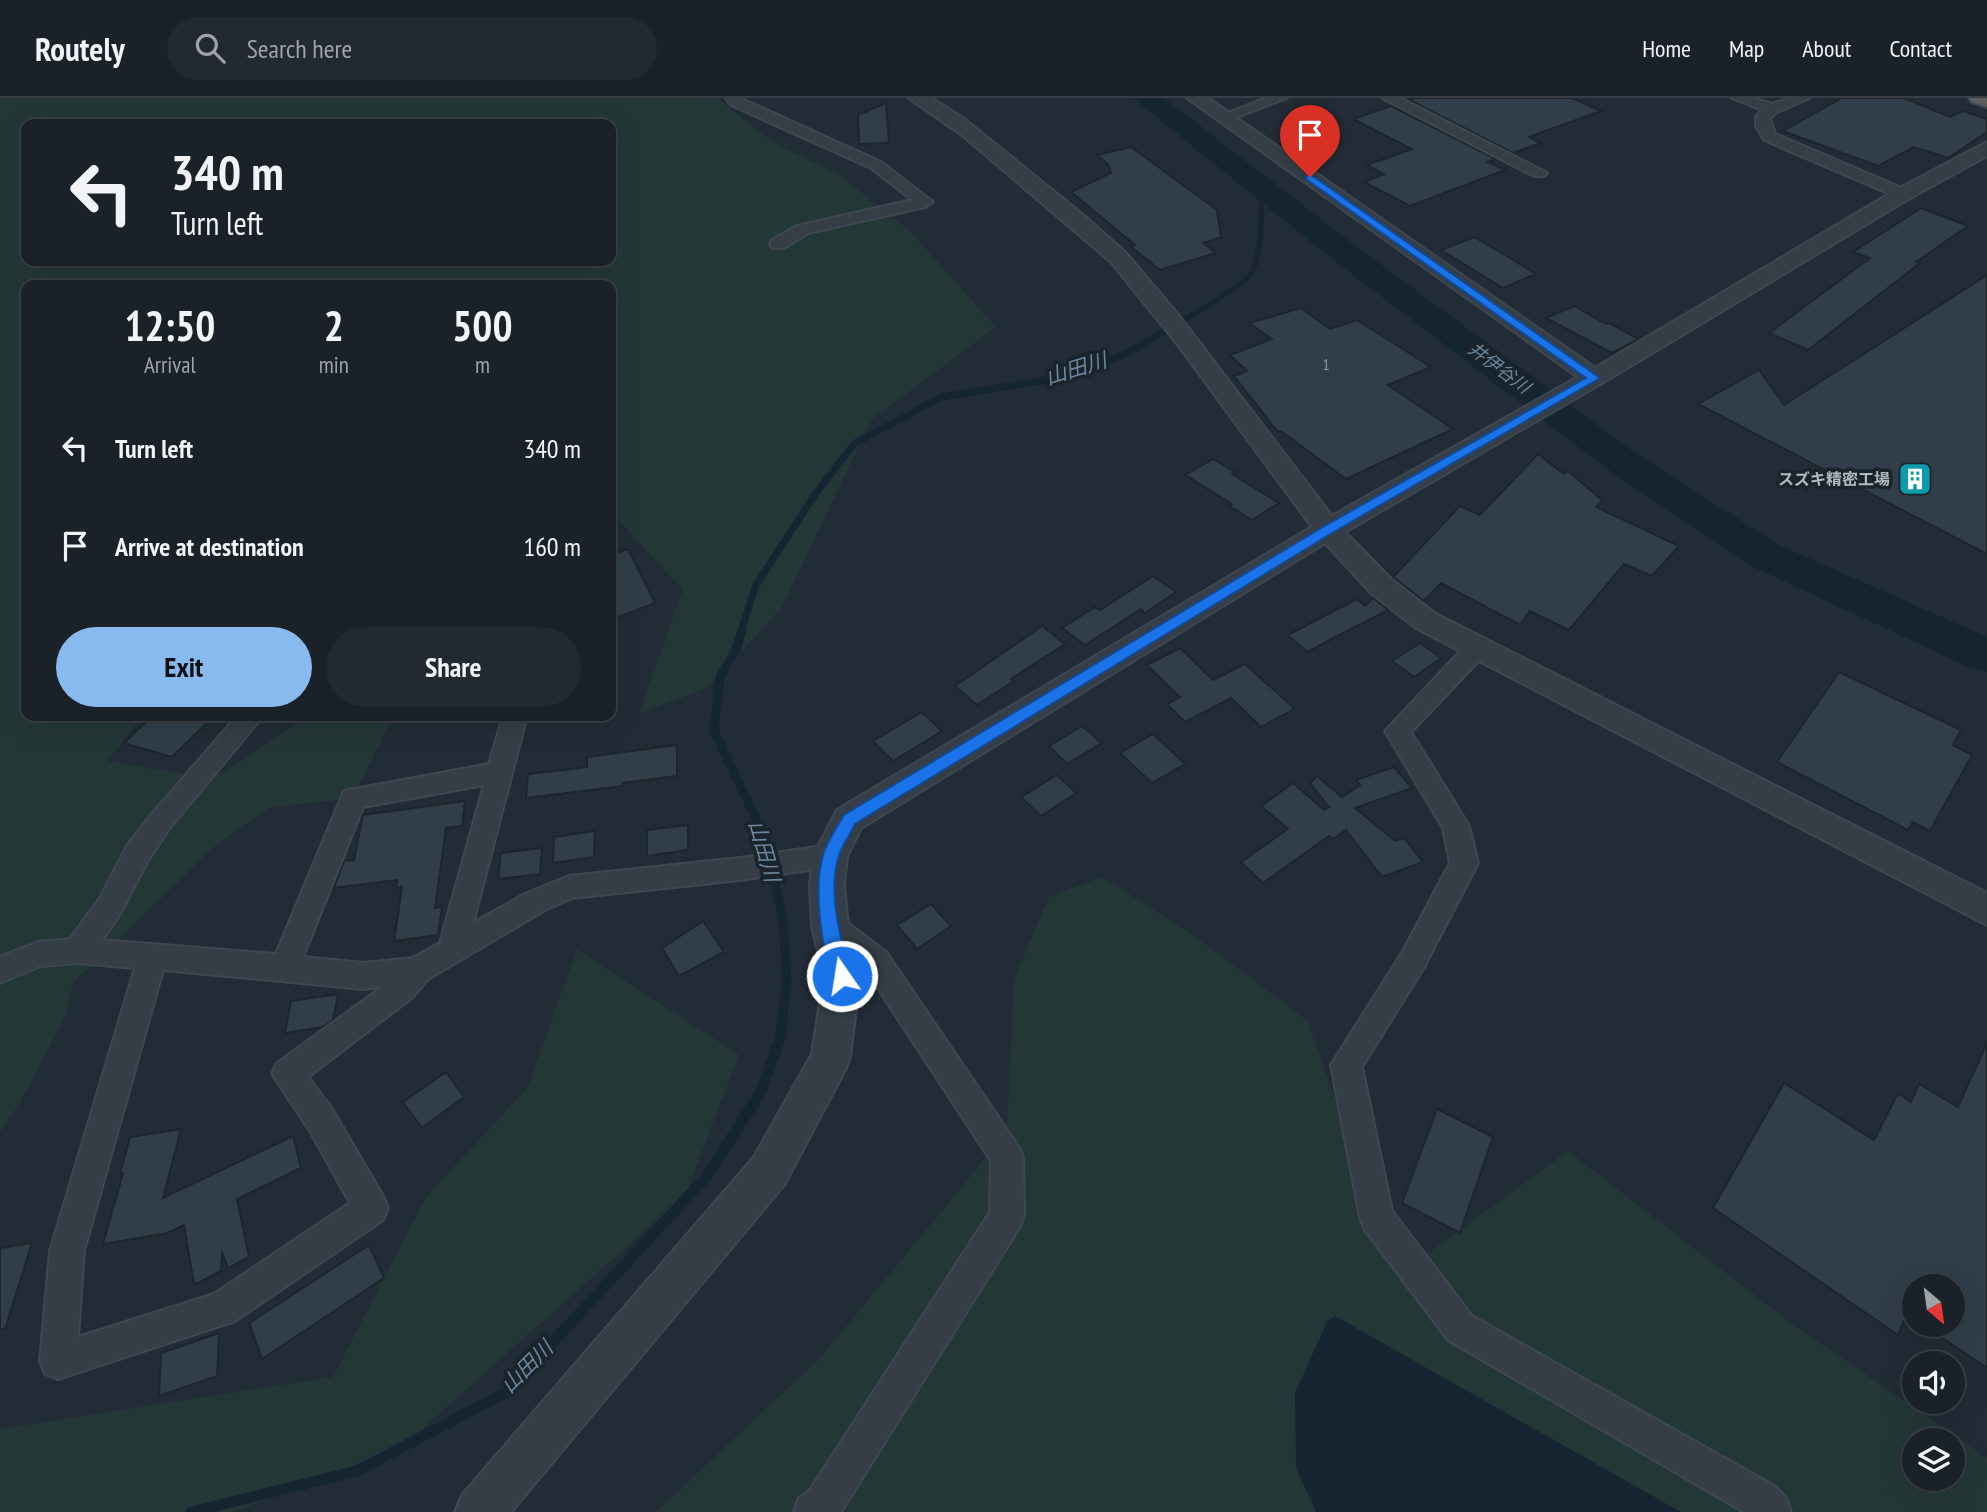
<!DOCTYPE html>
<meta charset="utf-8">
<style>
:root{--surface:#1a2128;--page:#232930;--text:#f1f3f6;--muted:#9fa3a8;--line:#383e45;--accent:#89baef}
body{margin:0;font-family:"PT Sans Narrow","Noto Sans JP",sans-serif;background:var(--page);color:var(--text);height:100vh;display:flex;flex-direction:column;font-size:26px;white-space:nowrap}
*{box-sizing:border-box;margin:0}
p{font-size:23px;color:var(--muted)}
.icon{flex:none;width:38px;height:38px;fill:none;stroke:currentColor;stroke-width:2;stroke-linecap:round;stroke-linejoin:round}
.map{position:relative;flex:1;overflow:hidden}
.panel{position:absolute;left:21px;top:182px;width:595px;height:441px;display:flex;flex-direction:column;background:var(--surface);border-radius:14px;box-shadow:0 7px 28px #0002,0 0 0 2px var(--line)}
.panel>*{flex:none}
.hud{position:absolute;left:21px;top:21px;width:595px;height:147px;border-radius:14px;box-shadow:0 7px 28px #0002,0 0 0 2px var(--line);background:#1a2128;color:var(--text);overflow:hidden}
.needle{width:46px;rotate:151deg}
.buttons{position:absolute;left:1902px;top:1176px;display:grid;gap:14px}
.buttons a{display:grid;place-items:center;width:63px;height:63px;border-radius:50%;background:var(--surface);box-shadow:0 7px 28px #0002,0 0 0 2px var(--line);font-size:35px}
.pin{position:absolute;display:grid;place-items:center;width:60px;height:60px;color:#fff;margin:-72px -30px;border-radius:50% 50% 50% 0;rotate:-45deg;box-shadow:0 0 7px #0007}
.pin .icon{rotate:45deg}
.me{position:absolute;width:77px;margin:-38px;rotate:347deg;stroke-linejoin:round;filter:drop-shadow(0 0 5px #0008)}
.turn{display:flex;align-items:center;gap:24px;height:147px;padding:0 35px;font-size:32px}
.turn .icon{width:91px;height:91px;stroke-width:2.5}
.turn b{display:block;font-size:49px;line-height:60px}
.eta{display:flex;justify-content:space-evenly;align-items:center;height:119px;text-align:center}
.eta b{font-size:42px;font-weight:800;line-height:49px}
.cta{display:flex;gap:14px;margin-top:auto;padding:14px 35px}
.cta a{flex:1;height:80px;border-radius:42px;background:var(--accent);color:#111;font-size:28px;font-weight:800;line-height:80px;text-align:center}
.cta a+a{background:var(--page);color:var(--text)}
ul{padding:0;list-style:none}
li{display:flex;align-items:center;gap:21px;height:98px;padding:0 35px}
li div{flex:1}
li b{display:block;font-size:26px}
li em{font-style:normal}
header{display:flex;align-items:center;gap:42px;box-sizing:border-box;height:98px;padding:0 35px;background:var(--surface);border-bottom:2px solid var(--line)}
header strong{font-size:33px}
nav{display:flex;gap:38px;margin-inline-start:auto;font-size:24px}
.search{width:490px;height:63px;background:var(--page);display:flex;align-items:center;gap:18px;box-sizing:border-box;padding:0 24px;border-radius:38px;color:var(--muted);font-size:26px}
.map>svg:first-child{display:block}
</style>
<header>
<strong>Routely</strong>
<div class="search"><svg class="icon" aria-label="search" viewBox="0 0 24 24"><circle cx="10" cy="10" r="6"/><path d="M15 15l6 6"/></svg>Search here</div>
<nav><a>Home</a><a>Map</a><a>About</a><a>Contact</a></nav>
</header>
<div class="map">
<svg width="1987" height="1414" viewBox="0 0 1987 1414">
<rect width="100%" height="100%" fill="#222c36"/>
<g fill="#243737" fill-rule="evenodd">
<path d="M 0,0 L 717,0 L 773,44 L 838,76 L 910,133 L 996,229 L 872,321 L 781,511 L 707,590 L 639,616 L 683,491 L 611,415 L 611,187 L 26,187 L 26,618 L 143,618 L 107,663 L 207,680 L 226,673 L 307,618 L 393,618 L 353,700 L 272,709 L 216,747 L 73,885 L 65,919 L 21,1003 L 0,1034 ZM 26,26 L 611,26 L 611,163 L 26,163 Z"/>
<path d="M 1102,779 L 1192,836 L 1307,922 L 1397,1178 L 1568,1053 L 1787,1222 L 1987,1360 L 1987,1414 L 656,1414 L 820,1260 L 1007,1034 L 1014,881 L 1049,799 ZM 1914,1342 L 1953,1342 L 1953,1381 L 1914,1381 Z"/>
<path d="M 577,851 L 739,957 L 686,1096 L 402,1349 L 233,1414 L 0,1414 L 0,1331 L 333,1279 L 426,1099 L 528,989 Z"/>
</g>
<path fill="#162532" d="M 1335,1218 L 1681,1414 L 1316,1414 L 1296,1370 L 1295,1295 L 1327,1224 Z"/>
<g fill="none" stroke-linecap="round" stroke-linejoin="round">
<path stroke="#162532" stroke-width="5" d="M 1162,234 C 1180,224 1246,188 1253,172 C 1263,147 1261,117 1262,90"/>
<path stroke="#162532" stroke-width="7" d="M 741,534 L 756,487 L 816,395 L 855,345 L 942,299 L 1065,279 L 1127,255 L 1165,233"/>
<path stroke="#162532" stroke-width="9" d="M 742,533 L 736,552 L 720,579 L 714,633 L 754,716 L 773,775 L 783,823 L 787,885 L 782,920"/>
<path stroke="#162532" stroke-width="11" d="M 191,1414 L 357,1373 L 507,1294 L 705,1080 L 761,994 L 780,939 L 783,918"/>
<path fill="#162532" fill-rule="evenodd" d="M 1133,0 L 1164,0 L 1344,139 L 1631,352 L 1777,446 L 1987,539 L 1987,574 L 1971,570 L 1747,466 L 1603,368 L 1322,153 Z"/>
</g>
<g fill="#313e49" stroke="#1d252d" stroke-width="2">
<path d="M 1414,0 L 1572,0 L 1601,13 L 1529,39 L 1541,45 L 1513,55 L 1409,2 Z"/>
<path d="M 1842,0 L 1904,0 L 1950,19 L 1963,13 L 1987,21 L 1987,34 L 1948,60 L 1914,49 L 1878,68 L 1783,33 Z"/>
<path d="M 886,5 L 889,45 L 859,46 L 858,17 Z"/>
<path d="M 1391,8 L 1496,61 L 1488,64 L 1505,72 L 1410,108 L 1364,84 L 1384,76 L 1367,67 L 1412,51 L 1353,21 Z"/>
<path d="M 1131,49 L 1217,112 L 1221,139 L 1203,145 L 1216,155 L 1160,172 L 1130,148 L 1135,147 L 1071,94 L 1111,75 L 1108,66 L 1097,57 Z"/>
<path d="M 1921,110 L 1968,128 L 1916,164 L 1920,165 L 1808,252 L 1769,235 L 1870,160 L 1853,154 Z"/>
<path d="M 1474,139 L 1505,157 L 1536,176 L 1503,190 L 1441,152 Z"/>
<path d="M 1987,177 L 1987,456 L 1698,306 L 1759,272 L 1784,307 Z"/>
<path d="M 1574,208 L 1606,226 L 1609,225 L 1639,241 L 1612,255 L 1546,220 Z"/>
<path d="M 1301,210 L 1330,231 L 1357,222 L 1431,269 L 1388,287 L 1453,331 L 1346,381 L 1281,333 L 1278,334 L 1234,278 L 1247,273 L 1230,257 L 1272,241 L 1249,225 Z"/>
<path d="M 1538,356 L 1564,376 L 1568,373 L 1602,402 L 1596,409 L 1679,448 L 1652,478 L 1624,466 L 1569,532 L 1530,513 L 1520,527 L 1441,485 L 1424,503 L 1393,479 L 1460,408 L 1480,417 Z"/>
<path d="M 1213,361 L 1235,374 L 1232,376 L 1279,405 L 1252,422 L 1229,408 L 1232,406 L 1185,377 Z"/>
<path d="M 628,451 L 655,505 L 611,522 L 611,457 Z"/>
<path d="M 1153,478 L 1176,494 L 1145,515 L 1141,511 L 1085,547 L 1062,530 L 1095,509 L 1100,512 Z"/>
<path d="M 1373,500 L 1388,512 L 1307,554 L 1288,537 L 1357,501 L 1365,508 Z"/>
<path d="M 1042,528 L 1065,546 L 1011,581 L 1014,583 L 977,607 L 955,588 Z"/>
<path d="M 1420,545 L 1441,560 L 1414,579 L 1392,563 Z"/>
<path d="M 1180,550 L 1213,582 L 1245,566 L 1295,611 L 1261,629 L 1231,600 L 1185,624 L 1167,606 L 1180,599 L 1147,567 Z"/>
<path d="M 1839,574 L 1961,632 L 1953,647 L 1972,657 L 1930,733 L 1913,724 L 1908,732 L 1777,664 Z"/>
<path d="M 922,614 L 942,633 L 893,663 L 873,643 Z"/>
<path d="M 152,618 L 214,618 L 172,659 L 124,645 Z"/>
<path d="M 1082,628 L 1102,645 L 1067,666 L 1049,648 Z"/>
<path d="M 1153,636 L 1185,666 L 1152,685 L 1120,655 Z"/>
<path d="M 677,647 L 677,678 L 623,685 L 623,688 L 526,700 L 528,676 L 587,669 L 587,659 Z"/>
<path d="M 1394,669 L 1412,690 L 1355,710 L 1395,743 L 1404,740 L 1423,764 L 1382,779 L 1346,732 L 1333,741 L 1329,738 L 1263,785 L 1241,764 L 1288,731 L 1261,708 L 1293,685 L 1324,712 L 1329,709 L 1310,685 L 1317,678 L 1342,699 L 1360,687 L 1356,682 Z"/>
<path d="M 1057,677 L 1076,695 L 1041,718 L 1021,699 Z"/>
<path d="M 465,703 L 462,728 L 446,730 L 435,810 L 442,809 L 438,837 L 394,843 L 402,789 L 396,790 L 397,782 L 334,790 L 344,763 L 354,762 L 363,717 Z"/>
<path d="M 688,727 L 688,752 L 647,758 L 647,732 Z"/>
<path d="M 595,733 L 594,759 L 553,765 L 554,739 Z"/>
<path d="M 542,750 L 540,776 L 498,781 L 501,755 Z"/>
<path d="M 931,806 L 951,828 L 917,851 L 897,827 Z"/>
<path d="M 703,823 L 724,854 L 679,878 L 662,850 Z"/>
<path d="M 338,896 L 333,922 L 323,929 L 285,935 L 291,903 Z"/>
<path d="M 1987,945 L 1987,1270 L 1923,1227 L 1953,1227 L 1953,1188 L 1914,1188 L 1914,1221 L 1907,1216 L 1898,1237 L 1713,1110 L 1784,985 L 1874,1042 L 1898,995 L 1911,1004 L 1919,986 L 1958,1009 Z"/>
<path d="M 446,974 L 464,999 L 422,1030 L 403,1004 Z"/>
<path d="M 1437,1011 L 1493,1039 L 1460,1135 L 1402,1105 Z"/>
<path d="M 181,1031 L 163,1100 L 293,1038 L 301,1070 L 237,1101 L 249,1159 L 228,1170 L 222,1154 L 221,1173 L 194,1187 L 184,1127 L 168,1135 L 103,1146 L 123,1075 L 120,1076 L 130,1039 Z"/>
<path d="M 32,1145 L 5,1231 L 0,1231 L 0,1150 Z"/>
<path d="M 369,1147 L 384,1180 L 262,1261 L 249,1225 Z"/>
<path d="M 219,1235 L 217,1278 L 159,1298 L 161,1255 Z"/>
</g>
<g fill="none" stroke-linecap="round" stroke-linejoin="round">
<defs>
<g id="minor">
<path d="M 726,0 L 740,0 L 881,64 L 933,104 L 925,109 L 808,135 L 784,150 L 772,150 L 770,146 L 772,142 L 797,128 L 912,102 L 871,70 L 731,7 Z"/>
<path d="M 1266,0 L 1287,0 L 1229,22 L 1224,23 L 1217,19 Z"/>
<path d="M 1382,0 L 1400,0 L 1547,75 L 1544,78 L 1534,78 Z"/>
<path d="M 1732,0 L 1753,0 L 1772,6 L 1790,0 L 1810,0 L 1777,14 L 1770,20 L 1775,36 L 1909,93 L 1911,96 L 1903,101 L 1897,99 L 1764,42 L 1756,28 L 1756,19 L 1762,12 Z"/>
<path d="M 1477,542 L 1485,544 L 1489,550 L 1485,556 L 1411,634 L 1469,728 L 1478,765 L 1423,871 L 1362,969 L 1392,1113 L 1472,1218 L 1776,1389 L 1786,1400 L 1791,1414 L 1744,1414 L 1448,1242 L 1365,1132 L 1360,1120 L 1331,967 L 1403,853 L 1450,765 L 1443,730 L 1385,633 L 1469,544 Z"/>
<path d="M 237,618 L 263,618 L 169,731 L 147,764 L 120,816 L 102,842 L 276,856 L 344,693 L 489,666 L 503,618 L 527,618 L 473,825 L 525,796 L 569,778 L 740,760 L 830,747 L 840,750 L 844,758 L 840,766 L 830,769 L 740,782 L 572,800 L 545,812 L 428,881 L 413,899 L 308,979 L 332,1011 L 383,1098 L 388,1110 L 383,1122 L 235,1223 L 58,1281 L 45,1276 L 40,1263 L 50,1153 L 135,870 L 78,865 L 40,868 L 0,885 L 0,859 L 38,844 L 70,841 L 100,800 L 127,748 L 151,717 ZM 484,687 L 440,845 L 413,860 L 364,865 L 303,859 L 363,709 ZM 163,872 L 364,891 L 382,889 L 276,966 L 272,976 L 310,1033 L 350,1105 L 214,1196 L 78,1239 L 84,1153 Z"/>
<path d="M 830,816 L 840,819 L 886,854 L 1018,1048 L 1023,1059 L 1024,1118 L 1019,1130 L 841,1414 L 794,1414 L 799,1400 L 810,1392 L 990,1114 L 991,1063 L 866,872 L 820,837 L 816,828 L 820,819 Z"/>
</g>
<path id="tertiary" d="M 909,0 L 931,0 L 963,20 L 1082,116 L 1126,155 L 1176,214 L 1332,418 L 1578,279 L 1187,0 L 1208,0 L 1595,270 L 1896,92 L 1987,44 L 1987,58 L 1910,100 L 1602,285 L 1345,434 L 1391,481 L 1436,516 L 1987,795 L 1987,827 L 1416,530 L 1371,495 L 1325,445 L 861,730 L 847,758 L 844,787 L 848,828 L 860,878 L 850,959 L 845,972 L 784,1087 L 511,1414 L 455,1414 L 462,1397 L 754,1059 L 812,956 L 824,878 L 812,828 L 810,787 L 813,758 L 837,712 L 1312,429 L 1178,247 L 1111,164 L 962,37 Z"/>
<path id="trunk" d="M 1969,0 L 1987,0 L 1987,9 L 1972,4 Z"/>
</defs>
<use href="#minor" stroke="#3e4750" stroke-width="4"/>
<use href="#tertiary" stroke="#3e4750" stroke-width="4"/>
<use href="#trunk" stroke="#404951" stroke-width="4"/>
<use href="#minor" fill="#353e47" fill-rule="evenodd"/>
<use href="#tertiary" fill="#353e47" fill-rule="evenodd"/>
<use href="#trunk" fill="#605e5d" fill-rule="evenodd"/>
</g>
<path fill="#1a73e8" stroke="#114b97" stroke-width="2" d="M 1310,76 L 1600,280 L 1332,435 L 855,726 C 850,737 841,749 838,760 C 828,799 841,841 851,878 L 848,884 L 842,886 L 835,884 C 821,853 814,794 822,761 C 825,746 837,730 844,717 L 1323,429 L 1586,280 L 1306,81 L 1305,79 Z"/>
<defs>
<symbol id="building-square" viewBox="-11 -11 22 22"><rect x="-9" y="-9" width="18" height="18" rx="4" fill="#0f9aa8" stroke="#1b232b"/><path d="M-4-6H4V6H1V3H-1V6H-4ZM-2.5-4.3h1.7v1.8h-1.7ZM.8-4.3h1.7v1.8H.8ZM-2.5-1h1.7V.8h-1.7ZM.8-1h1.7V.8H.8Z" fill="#fff"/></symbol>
</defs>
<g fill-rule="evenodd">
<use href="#building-square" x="1896" y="362" width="38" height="38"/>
</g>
<g text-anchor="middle" stroke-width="7" stroke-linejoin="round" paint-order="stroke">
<g font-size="16" fill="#8f99a3">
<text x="1326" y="272">1</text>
</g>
<g font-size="16" font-weight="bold" fill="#b0b9c3" stroke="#1b232b" text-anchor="end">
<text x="1890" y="387">スズキ精密工場</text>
</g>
<g font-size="18" font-style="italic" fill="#6b87a0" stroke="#1b232b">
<text transform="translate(1499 270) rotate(37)" y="6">井伊谷川</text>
</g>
<g font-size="21" font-style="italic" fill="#6b87a0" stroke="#1b232b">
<text transform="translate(1076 271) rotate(-17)" y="7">山田川</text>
<text transform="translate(764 753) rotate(74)" y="7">山田川</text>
<text transform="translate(527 1269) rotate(-45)" y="7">山田川</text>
</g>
</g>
</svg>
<div class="buttons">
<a><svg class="needle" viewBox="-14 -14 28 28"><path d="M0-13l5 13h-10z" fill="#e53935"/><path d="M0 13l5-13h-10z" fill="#9fa3a8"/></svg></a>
<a><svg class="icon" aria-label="sound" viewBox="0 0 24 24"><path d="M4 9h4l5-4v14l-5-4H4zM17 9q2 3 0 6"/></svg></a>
<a><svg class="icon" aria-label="layers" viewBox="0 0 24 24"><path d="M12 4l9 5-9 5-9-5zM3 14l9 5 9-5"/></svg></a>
</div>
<div class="pin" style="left:1310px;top:79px;background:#d93025"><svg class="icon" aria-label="arrive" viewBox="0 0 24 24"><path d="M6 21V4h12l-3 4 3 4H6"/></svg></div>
<svg class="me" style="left:842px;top:878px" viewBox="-20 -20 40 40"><circle r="17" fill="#1a73e8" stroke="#fff" stroke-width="3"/><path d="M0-11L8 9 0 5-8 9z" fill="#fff"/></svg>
<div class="hud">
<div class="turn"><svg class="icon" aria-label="left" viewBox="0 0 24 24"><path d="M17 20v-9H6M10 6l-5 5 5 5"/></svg><div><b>340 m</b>Turn left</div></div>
</div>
<section class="panel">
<div class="eta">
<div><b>12:50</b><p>Arrival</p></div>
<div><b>2</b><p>min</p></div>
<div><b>500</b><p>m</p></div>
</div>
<ul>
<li><svg class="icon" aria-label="left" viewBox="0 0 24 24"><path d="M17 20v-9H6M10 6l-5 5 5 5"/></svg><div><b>Turn left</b></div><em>340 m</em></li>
<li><svg class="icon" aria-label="arrive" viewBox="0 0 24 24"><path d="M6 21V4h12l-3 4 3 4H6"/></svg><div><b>Arrive at destination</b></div><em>160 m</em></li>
</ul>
<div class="cta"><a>Exit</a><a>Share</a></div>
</section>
</div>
